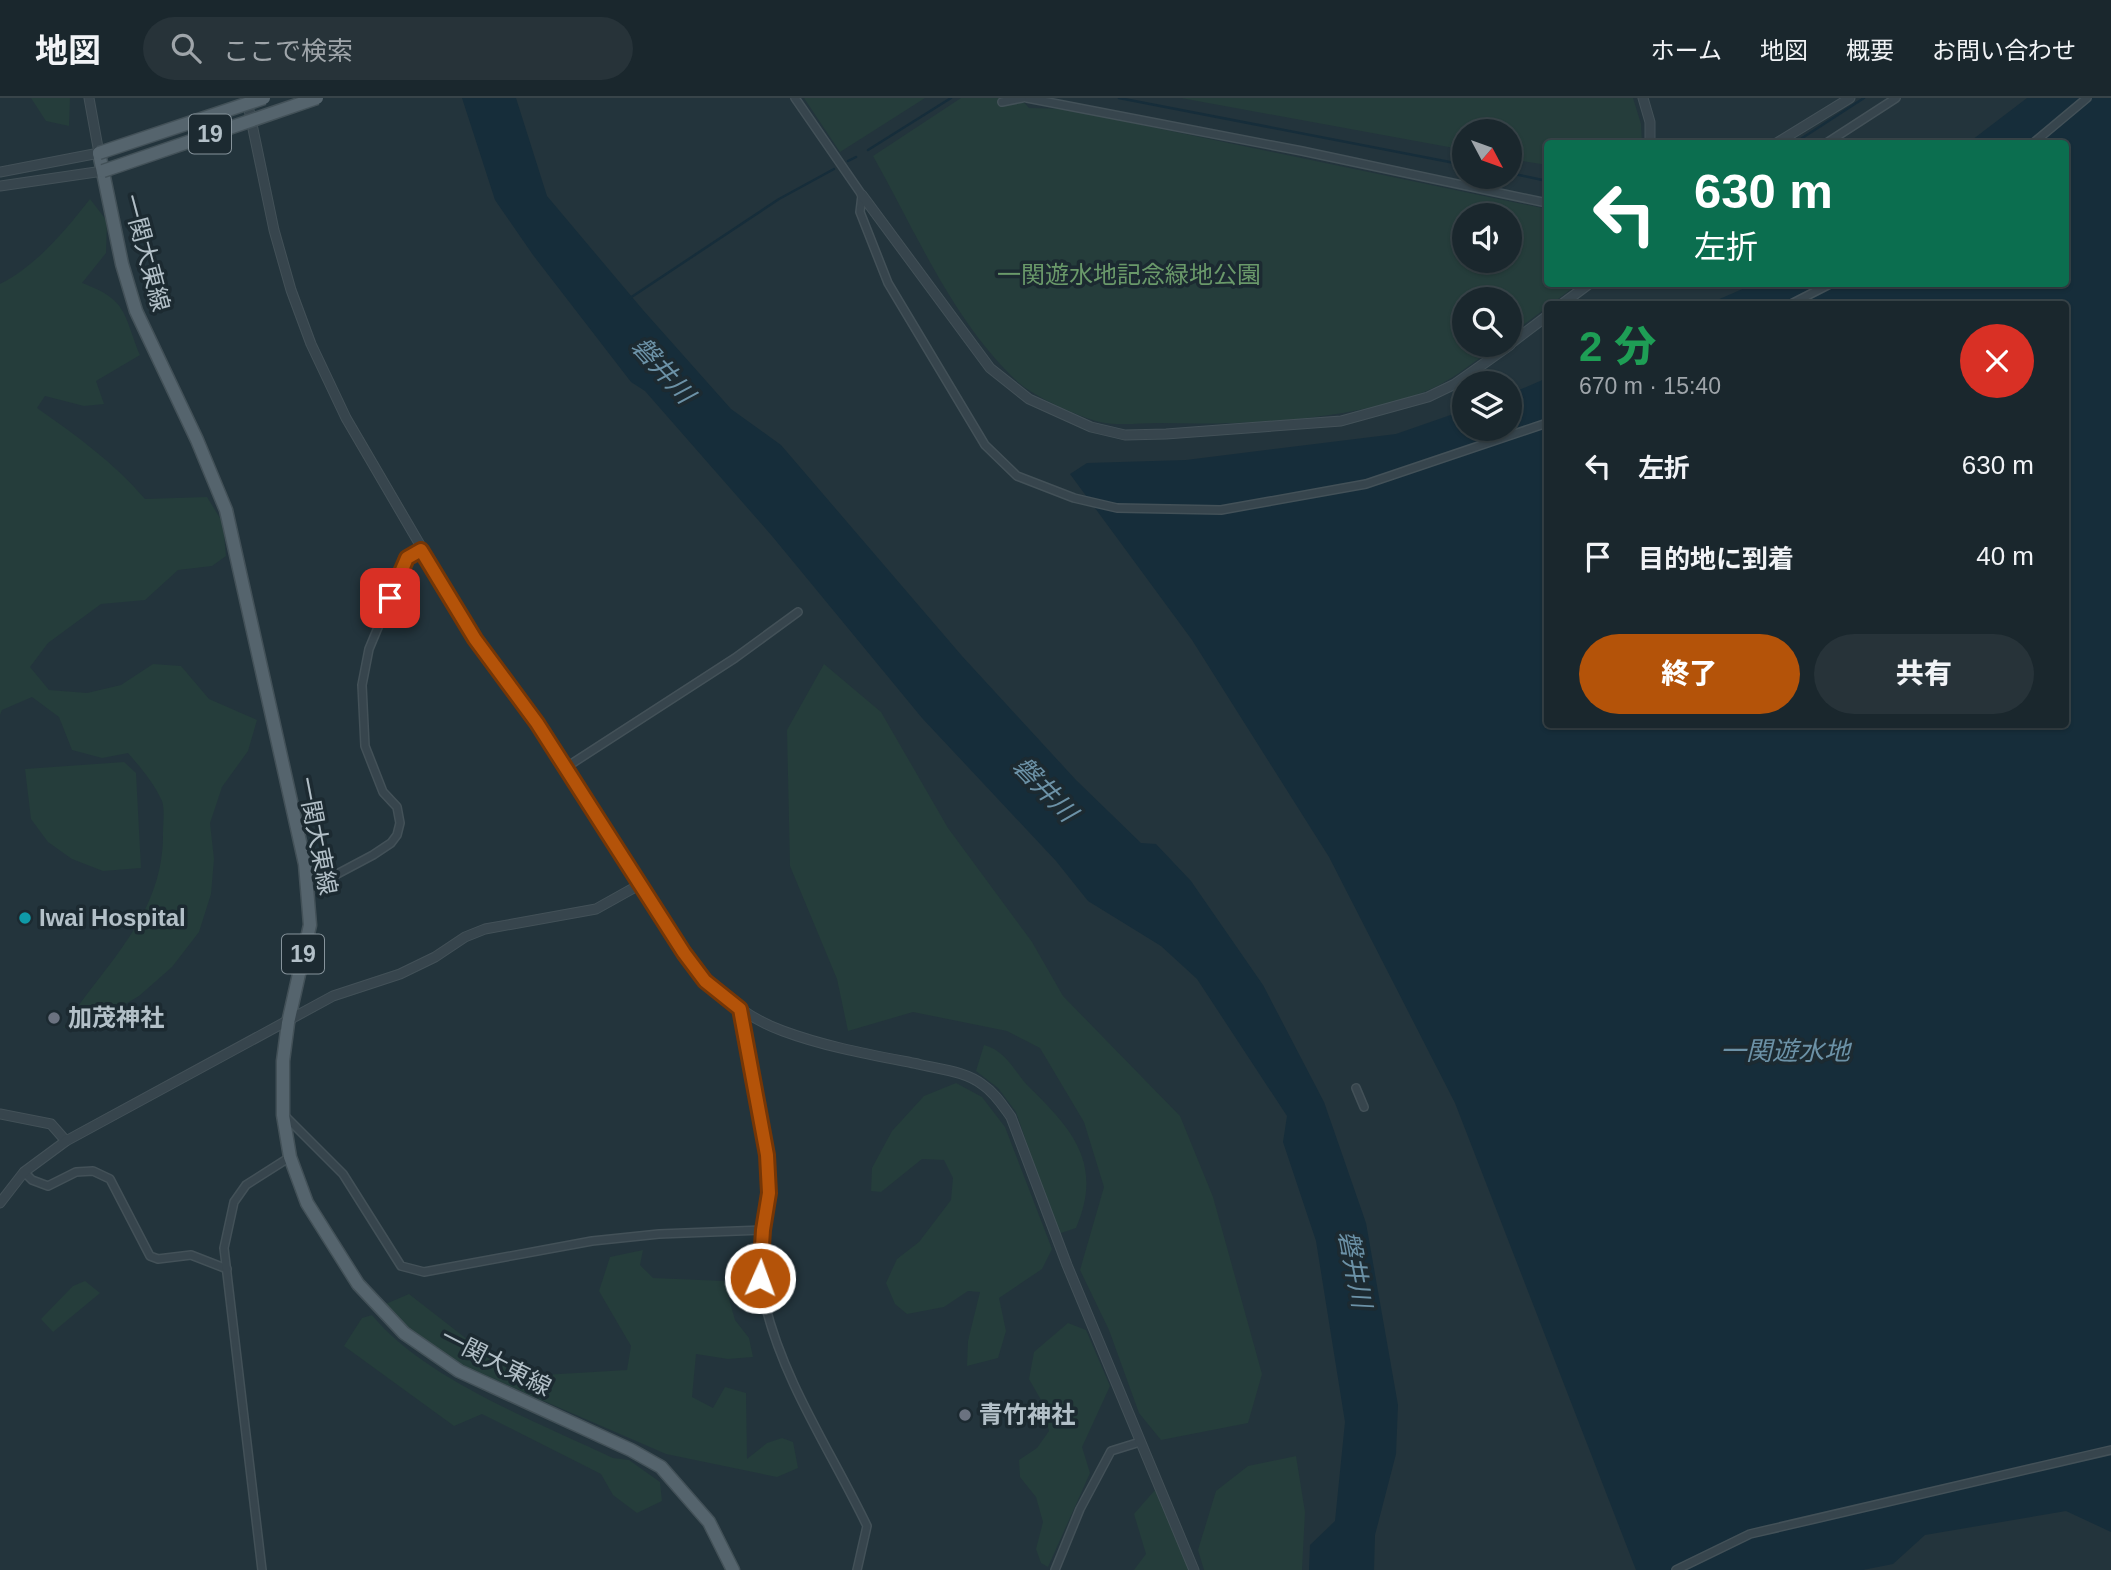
<!DOCTYPE html>
<html lang="ja">
<meta charset="utf-8">
<style>
:root{--surface:#1a272d;--page:#273339;--text:#f1f3f6;--muted:#9fa5aa;--line:#384449;--accent:#b45309}
body{margin:0;font-family:Arial,"Noto Sans JP",sans-serif;background:var(--page);color:var(--text);height:100vh;display:flex;flex-direction:column;font-size:26px;white-space:nowrap}
*{box-sizing:border-box;margin:0}
p{font-size:23px;color:var(--muted)}
.icon{flex:none;width:38px;height:38px;fill:none;stroke:currentColor;stroke-width:2;stroke-linecap:round;stroke-linejoin:round}
.map{position:relative;flex:1;overflow:hidden}
.sheet{position:absolute;left:1544px;top:203px;width:525px;height:427px;display:flex;flex-direction:column;background:var(--surface);border-radius:7px;box-shadow:0 2px 5px #0004,0 0 0 2px var(--line)}
.sheet>*{flex:none}
.banner{position:absolute;left:1544px;top:42px;width:525px;height:147px;border-radius:7px;box-shadow:0 2px 5px #0004,0 0 0 2px var(--line);background:#0b6e4f;color:#fff;overflow:hidden}
.needle{width:46px;rotate:131deg}
.fabs{position:absolute;left:1452px;top:21px;display:grid;gap:14px}
.fabs a{display:grid;place-items:center;width:70px;height:70px;border-radius:50%;background:var(--surface);box-shadow:0 2px 5px #0004,0 0 0 2px var(--line);font-size:35px}
.pin{position:absolute;display:grid;place-items:center;width:60px;height:60px;color:#fff;margin:-30px;border-radius:14px;box-shadow:0 4px 10px #0006}
.me{position:absolute;width:77px;margin:-38px;rotate:2deg;stroke-linejoin:round;filter:drop-shadow(0 0 5px #0008)}
.turn{display:flex;align-items:center;gap:24px;height:147px;padding:0 35px;font-size:32px}
.turn .icon{width:91px;height:91px;stroke-width:2.5}
.turn b{display:block;font-size:49px;line-height:60px}
.round{display:grid;place-items:center;flex:none;width:74px;height:74px;border-radius:37px;background:var(--page)}
.overview{display:flex;align-items:center;justify-content:space-between;height:119px;padding:0 35px}
h1{font-size:42px;font-weight:800;line-height:52px;color:#1e9e55}
.primary-button{display:flex;gap:14px;margin-top:auto;padding:14px 35px}
.primary-button a{flex:1;height:80px;border-radius:42px;background:var(--accent);color:#fff;font-size:28px;font-weight:800;line-height:80px;text-align:center}
.primary-button a+a{background:var(--page);color:var(--text)}
ul{padding:0;list-style:none}
li{display:flex;align-items:center;gap:21px;height:91px;padding:0 35px}
li div{flex:1}
li b{display:block;font-size:26px}
li em{font-style:normal}
header{display:flex;align-items:center;gap:42px;box-sizing:border-box;height:98px;padding:0 35px;background:var(--surface);border-bottom:2px solid var(--line)}
header strong{font-size:33px}
nav{display:flex;gap:38px;margin-inline-start:auto;font-size:24px}
.search{width:490px;height:63px;background:var(--page);display:flex;align-items:center;gap:18px;box-sizing:border-box;padding:0 24px;border-radius:38px;color:var(--muted);font-size:26px}
.map>svg:first-child{display:block}
</style>
<header>
<strong>地図</strong>
<div class="search"><svg class="icon" aria-label="search" viewBox="0 0 24 24"><circle cx="10" cy="10" r="6"/><path d="M15 15l6 6"/></svg>ここで検索</div>
<nav><a>ホーム</a><a>地図</a><a>概要</a><a>お問い合わせ</a></nav>
</header>
<div class="map">
<svg width="2111" height="1472" viewBox="0 0 2111 1472">
<rect width="100%" height="100%" fill="#23343c"/>
<g fill="#253d3b" fill-rule="evenodd">
<path d="M 31,0 L 70,0 L 69,28 L 46,23 Z"/>
<path d="M 804,0 L 925,0 L 840,54 Z"/>
<path d="M 961,0 L 1020,0 L 1029,10 L 1065,11 L 1547,111 L 1547,186 L 1578,186 L 1510,237 L 1510,201 L 1465,201 L 1465,247 L 1497,247 C 1471,266 1447,287 1416,297 C 1335,324 1244,327 1158,325 C 1140,325 1118,328 1100,324 C 1079,319 1035,299 1019,285 C 953,224 916,134 873,58 ZM 1465,117 L 1510,117 L 1510,163 L 1465,163 Z"/>
<path d="M 1181,0 L 1633,0 L 1641,26 L 1642,45 L 1547,46 L 1547,67 L 1510,61 L 1510,33 L 1465,33 L 1465,52 Z"/>
<path d="M 90,101 L 107,123 L 106,155 L 82,185 C 128,202 123,215 140,257 L 96,283 L 104,306 L 84,308 L 45,298 L 37,310 C 77,338 113,364 145,401 L 207,399 L 223,425 L 226,458 L 212,468 L 178,472 L 145,502 L 101,506 L 48,545 L 30,569 L 49,592 L 87,595 L 121,587 L 153,566 L 181,568 L 209,601 L 257,622 L 248,653 L 222,689 L 210,725 L 214,761 L 211,796 L 199,834 L 172,869 L 139,898 L 105,918 L 63,930 C 105,866 164,817 163,735 C 163,725 165,712 162,703 C 154,685 141,670 128,655 L 102,660 L 72,652 L 59,619 L 32,599 L 2,612 L 0,617 L 0,186 C 37,167 64,134 90,101 Z"/>
<path d="M 824,566 L 881,614 L 948,730 L 1032,844 L 1063,898 L 1180,1018 L 1213,1099 L 1262,1276 L 1248,1325 L 1161,1342 L 1139,1315 L 1109,1232 L 1080,1172 L 1104,1089 L 1084,1024 L 1040,950 L 1007,933 L 913,914 L 848,933 L 837,881 L 790,768 L 787,632 Z"/>
<path d="M 124,664 L 136,675 L 141,770 L 103,773 L 72,761 L 48,744 L 31,721 L 25,671 Z"/>
<path d="M 984,947 C 1007,953 1014,974 1030,990 C 1074,1033 1103,1067 1076,1130 L 1058,1136 L 1016,1014 L 998,990 L 976,973 Z"/>
<path d="M 956,985 L 982,999 L 1005,1029 L 1052,1151 L 1042,1171 L 999,1200 L 1006,1233 L 998,1260 L 967,1268 L 968,1243 L 980,1194 L 968,1193 L 944,1209 L 907,1216 L 895,1206 L 886,1185 L 897,1161 L 919,1144 L 951,1102 L 953,1080 L 944,1062 L 922,1061 L 881,1094 L 871,1093 L 872,1070 L 892,1033 L 924,998 Z"/>
<path d="M 643,1152 L 640,1167 L 653,1180 L 724,1183 L 735,1222 L 749,1240 L 753,1259 L 728,1261 L 696,1256 L 692,1299 L 713,1310 L 725,1289 L 746,1295 L 747,1361 L 767,1345 L 782,1340 L 793,1344 L 798,1370 L 777,1379 L 666,1356 L 435,1256 L 381,1208 L 409,1196 L 495,1263 L 543,1277 L 627,1272 L 631,1248 L 599,1193 L 610,1159 Z"/>
<path d="M 85,1183 L 100,1195 L 53,1234 L 41,1221 L 73,1188 Z"/>
<path d="M 372,1217 C 424,1281 538,1324 613,1360 L 629,1362 L 660,1384 L 662,1403 L 637,1415 L 613,1397 L 601,1376 L 482,1316 L 454,1328 L 344,1248 L 362,1220 Z"/>
<path d="M 1068,1225 L 1086,1232 L 1110,1288 L 1082,1349 L 1090,1375 L 1048,1469 L 1041,1465 L 1036,1451 L 1043,1424 L 1036,1399 L 1020,1379 L 1019,1362 L 1037,1350 L 1049,1333 L 1041,1302 L 1029,1281 L 1034,1254 Z"/>
<path d="M 1296,1358 L 1305,1414 L 1302,1472 L 1204,1472 L 1198,1452 L 1216,1393 L 1248,1368 Z"/>
<path d="M 1155,1392 L 1185,1461 L 1188,1472 L 1134,1472 L 1146,1456 L 1134,1416 Z"/>
</g>
<g fill="#162d3a">
<path d="M 462,0 L 516,0 L 547,98 L 643,212 L 731,311 L 781,347 L 962,558 L 1076,682 L 1141,745 L 1156,746 L 1191,783 L 1263,887 L 1324,1004 L 1366,1125 L 1398,1307 L 1396,1356 L 1375,1437 L 1374,1472 L 1309,1472 L 1310,1447 L 1335,1423 L 1345,1324 L 1316,1143 L 1283,1044 L 1287,1018 L 1197,881 L 1161,848 L 1088,803 L 1056,763 L 922,620 L 772,438 L 645,293 L 631,284 L 533,157 L 495,102 Z"/>
<path d="M 2027,0 L 2111,0 L 2111,1434 L 2066,1413 L 1925,1437 L 1893,1466 L 1863,1472 L 1636,1472 L 1455,1005 L 1329,759 L 1192,542 L 1070,376 L 1087,365 L 1186,362 L 1396,336 L 1465,312 L 1465,331 L 1510,331 L 1510,296 L 1547,280 L 1547,626 L 2065,626 L 2065,206 L 1708,206 L 1754,186 L 2065,186 L 2065,46 L 1968,45 Z"/>
</g>
<g fill="none" stroke-linecap="round" stroke-linejoin="round">
<g stroke="#162d3a" stroke-width="2.5">
<path d="M 1119,0 L 1465,67"/>
<path d="M 1793,46 L 1864,0"/>
<path d="M 868,52 L 951,0"/>
<path d="M 848,63 L 856,59"/>
<path d="M 1510,75 L 1547,83"/>
<path d="M 630,200 L 779,101 L 834,71"/>
</g>
<defs>
<g id="minor">
<path d="M 795,0 L 862,97 L 860,114 L 888,185 L 985,347 L 1017,378 L 1074,400 L 1117,410 L 1221,412 L 1366,386 L 1547,325"/>
<path d="M 1027,0 L 1302,53 L 1547,105"/>
<path d="M 1002,4 L 1022,0"/>
<path d="M 1825,46 L 1896,0"/>
<path d="M 2032,46 L 2087,0"/>
<path d="M 1791,206 L 1830,186"/>
<path d="M 565,670 L 735,560 L 798,514"/>
<path d="M 309,791 L 373,757 L 391,745 L 397,737 L 400,725 L 397,709 L 383,694 L 365,648 L 362,587 L 369,551 L 407,460 L 421,452"/>
<path d="M 740,911 C 749,949 752,989 760,1027 C 764,1049 771,1072 769,1095 C 767,1133 755,1167 765,1206 C 784,1285 832,1355 867,1428 L 857,1472"/>
<path d="M 1356,990 L 1364,1009"/>
<path d="M 286,1019 L 343,1076 L 401,1168 L 424,1174 L 592,1143 L 659,1136 L 763,1132"/>
<path d="M 24,1074 L 32,1082 L 48,1088 L 76,1074 L 93,1073 L 110,1081 L 150,1158 L 158,1161 L 191,1157 L 227,1171"/>
<path d="M 262,1472 L 224,1150 L 234,1104 L 246,1087 L 290,1059"/>
<path d="M 1055,1472 L 1080,1411 L 1111,1353 L 1140,1344"/>
<path d="M 1676,1472 L 1750,1436 L 2111,1352"/>
</g>
<g id="tertiary">
<path d="M 1643,0 L 1650,24 L 1650,46"/>
<path d="M 247,2 L 274,132 L 291,192 L 311,246 L 346,320 L 475,541 L 537,625 L 684,855 C 710,889 741,918 783,933 C 826,949 872,957 918,966 C 938,971 966,973 983,987 C 995,995 1003,1008 1011,1019 L 1067,1167 L 1194,1472"/>
<path d="M 1775,46 L 1850,0"/>
<path d="M 0,74 L 99,55 L 89,0"/>
<path d="M 0,88 L 103,73"/>
<path d="M 862,97 L 990,270 L 1029,301 L 1091,329 L 1125,337 L 1166,336 L 1341,323 L 1428,299 L 1455,286 L 1510,247"/>
<path d="M 1562,206 L 1589,186"/>
<path d="M 1510,246 L 1547,218"/>
<path d="M 0,1016 L 51,1026 L 66,1043"/>
<path d="M 0,1105 L 24,1074 L 66,1043 L 333,898 L 400,876 L 435,859 L 465,839 L 485,831 L 596,811 L 639,787"/>
</g>
<path id="primary" d="M 99,55 L 122,166 L 136,213 L 197,342 L 226,412 L 305,766 L 310,827 L 288,925 L 283,963 L 283,1017 L 290,1059 L 307,1105 L 358,1186 L 404,1235 L 459,1273 L 631,1352 L 661,1369 L 709,1424 L 733,1472"/>
</defs>
<use href="#minor" stroke="#435158" stroke-width="10"/>
<use href="#tertiary" stroke="#435158" stroke-width="11"/>
<use href="#primary" stroke="#435158" stroke-width="15"/>
<use href="#minor" stroke="#37454d" stroke-width="7"/>
<use href="#tertiary" stroke="#37454d" stroke-width="9"/>
<use href="#primary" stroke="#55646d" stroke-width="12"/>
<defs>
<g id="primary-bridge">
<path d="M 99,55 L 264,0"/>
<path d="M 103,73 L 317,0"/>
</g>
</defs>
<use href="#primary-bridge" stroke="#435158" stroke-width="15" stroke-linecap="butt"/>
<use href="#primary-bridge" stroke="#55646d" stroke-width="12"/>
</g>
<g fill="none" stroke-linecap="round" stroke-linejoin="round">
<defs>
<path id="route" d="M 390,500 L 407,460 L 421,452 L 475,541 L 537,625 L 684,855 L 705,883 L 740,911 L 767,1057 L 769,1095 L 763,1132 L 760,1180"/>
</defs>
<use href="#route" stroke="#753606" stroke-width="18"/>
<use href="#route" stroke="#b45309" stroke-width="12"/>
</g>
<circle fill="#0f9aa8" stroke="#1c2a31" stroke-width="2.5" cx="25" cy="820" r="7"/>
<g fill="#6b7280" stroke="#1c2a31" stroke-width="2.5">
<circle cx="54" cy="920" r="7"/>
<circle cx="965" cy="1317" r="7"/>
</g>
<g text-anchor="middle" stroke-width="7" stroke-linejoin="round" paint-order="stroke">
<g fill="#1c2a31" stroke="#86939b" stroke-width="2">
<rect x="189" y="16.5" width="42" height="39" rx="5"/>
<rect x="282" y="836.5" width="42" height="39" rx="5"/>
</g>
<g font-size="23" font-weight="bold" fill="#b3c0c8">
<text x="210" y="44">19</text>
<text x="303" y="864">19</text>
</g>
<g font-size="24" fill="#b3c0c8" stroke="#1c2a31">
<text transform="translate(146 155) rotate(75)" y="8">一関大東線</text>
<text transform="translate(317 738) rotate(79)" y="8">一関大東線</text>
<text transform="translate(496 1264) rotate(27)" y="8">一関大東線</text>
</g>
<g font-size="24" fill="#6a996a" stroke="#1c2a31">
<text x="1129" y="185">一関遊水地記念緑地公園</text>
</g>
<g font-size="24" font-weight="bold" fill="#b3c0c8" stroke="#1c2a31" text-anchor="start">
<text x="39" y="828">Iwai Hospital</text>
<text x="68" y="928">加茂神社</text>
<text x="979" y="1325">青竹神社</text>
</g>
<g font-size="26" font-style="italic" fill="#6c92a7" stroke="#1c2a31">
<text transform="translate(663 272) rotate(48)" y="9">磐井川</text>
<text transform="translate(1045 691) rotate(46)" y="9">磐井川</text>
<text x="1785" y="962">一関遊水地</text>
<text transform="translate(1355 1171) rotate(79)" y="9">磐井川</text>
</g>
</g>
</svg>
<div class="fabs">
<a><svg class="needle" viewBox="-14 -14 28 28"><path d="M0-13l5 13h-10z" fill="#e53935"/><path d="M0 13l5-13h-10z" fill="#9fa5aa"/></svg></a>
<a><svg class="icon" aria-label="sound" viewBox="0 0 24 24"><path d="M4 9h4l5-4v14l-5-4H4zM17 9q2 3 0 6"/></svg></a>
<a><svg class="icon" aria-label="search" viewBox="0 0 24 24"><circle cx="10" cy="10" r="6"/><path d="M15 15l6 6"/></svg></a>
<a><svg class="icon" aria-label="layers" viewBox="0 0 24 24"><path d="M12 4l9 5-9 5-9-5zM3 14l9 5 9-5"/></svg></a>
</div>
<div class="pin" style="left:390px;top:500px;background:#d93025"><svg class="icon" aria-label="arrive" viewBox="0 0 24 24"><path d="M6 21V4h12l-3 4 3 4H6"/></svg></div>
<svg class="me" style="left:760px;top:1180px" viewBox="-20 -20 40 40"><circle r="17" fill="#b45309" stroke="#fff" stroke-width="3"/><path d="M0-11L8 9 0 5-8 9z" fill="#fff"/></svg>
<div class="banner">
<div class="turn"><svg class="icon" aria-label="left" viewBox="0 0 24 24"><path d="M17 20v-9H6M10 6l-5 5 5 5"/></svg><div><b>630 m</b>左折</div></div>
</div>
<section class="sheet">
<div class="overview"><div><h1>2 分</h1><p>670 m · 15:40</p></div><a class="round" style="background:#d93025;color:#fff"><svg class="icon" aria-label="close" viewBox="0 0 24 24"><path d="M6 6l12 12M18 6L6 18"/></svg></a></div>
<ul>
<li><svg class="icon" aria-label="left" viewBox="0 0 24 24"><path d="M17 20v-9H6M10 6l-5 5 5 5"/></svg><div><b>左折</b></div><em>630 m</em></li>
<li><svg class="icon" aria-label="arrive" viewBox="0 0 24 24"><path d="M6 21V4h12l-3 4 3 4H6"/></svg><div><b>目的地に到着</b></div><em>40 m</em></li>
</ul>
<div class="primary-button"><a>終了</a><a>共有</a></div>
</section>
</div>
